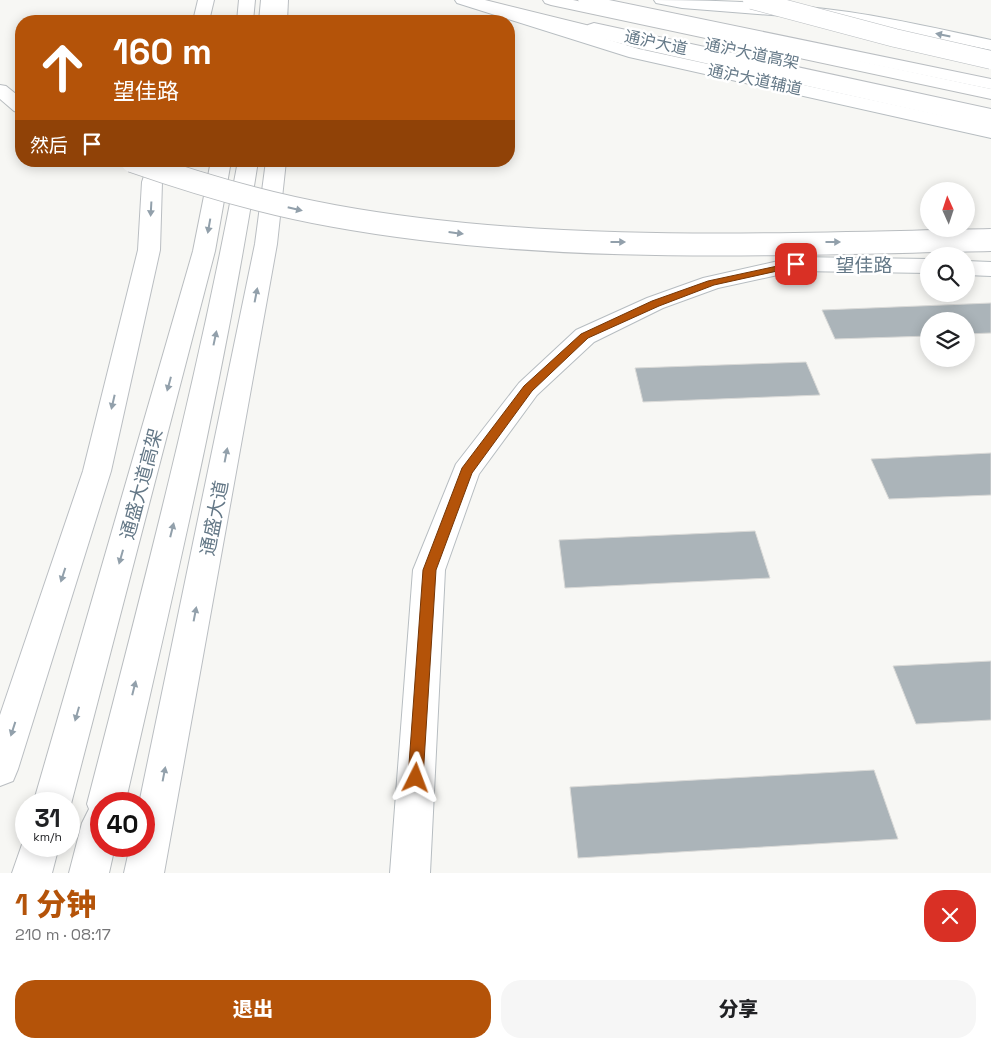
<!DOCTYPE html>
<html lang="zh">
<meta charset="utf-8">
<style>
:root{--surface:#fff;--page:#f6f6f6;--text:#202124;--muted:#757577;--accent:#b45309}
body{margin:0;font-family:"Space Grotesk","Noto Sans SC",sans-serif;background:var(--page);color:var(--text);height:100vh;display:flex;flex-direction:column;font-size:19px;white-space:nowrap}
*{box-sizing:border-box;margin:0}
p{font-size:16px;color:var(--muted)}
.icon{flex:none;width:28px;height:28px;fill:none;stroke:currentColor;stroke-width:2;stroke-linecap:round;stroke-linejoin:round}
.map{position:relative;height:873px;overflow:hidden}
.panel{display:flex;flex-direction:column;background:var(--surface);flex:1}
.panel>*{flex:none}
.top-card{position:absolute;left:15px;top:15px;width:500px;height:152px;border-radius:20px;box-shadow:0 2px 12px #0003;background:#b45309;color:#fff;overflow:hidden}
.needle{width:32px;rotate:357deg}
.controls{position:absolute;left:920px;top:182px;display:grid;gap:10px}
.controls a{display:grid;place-items:center;width:55px;height:55px;border-radius:50%;background:var(--surface);box-shadow:0 2px 12px #0003;font-size:25px}
.speed{position:absolute;left:15px;top:792px;display:flex;gap:10px;font-size:25px;font-weight:700;text-align:center}
.speed>*{display:grid;place-content:center;width:65px;height:65px;border-radius:50%;background:var(--surface);box-shadow:0 2px 12px #0003;line-height:1}
.speed small{font-size:12px;font-weight:400}
.speed .limit{border:8px solid #d22;background:#fff;color:#111}
.pin{position:absolute;display:grid;place-items:center;width:42px;height:42px;color:#fff;margin:-21px;border-radius:10px;box-shadow:0 2px 8px #0006}
.me{position:absolute;width:55px;margin:-28px;rotate:3deg;stroke-linejoin:round;filter:drop-shadow(0 0 4px #0008)}
.turn{display:flex;align-items:center;gap:18px;height:105px;padding:0 15px;font-size:22px}
.turn .icon{width:65px;height:65px;stroke-width:2.5}
.turn b{display:block;font-size:35px;line-height:42px}
.then{display:flex;align-items:center;height:48px;padding:0 15px;background:#0003;gap:10px;font-size:19px}
.round{display:grid;place-items:center;flex:none;width:52px;height:52px;border-radius:20px;background:var(--page)}
.head{display:flex;align-items:center;justify-content:space-between;height:85px;padding:0 15px}
h1{font-size:30px;font-weight:800;line-height:38px;color:var(--accent)}
.primary-button{display:flex;gap:10px;margin-top:auto;padding:10px 15px}
.primary-button a{flex:1;height:58px;border-radius:20px;background:var(--accent);color:#fff;font-size:20px;font-weight:800;line-height:58px;text-align:center}
.primary-button a+a{background:var(--page);color:var(--text)}
.map>svg:first-child{display:block}
</style>
<div class="map">
<svg width="991" height="873" viewBox="0 0 991 873">
<rect width="100%" height="100%" fill="#f7f7f4"/>
<g fill="#abb4b9" stroke="#d9d9d7">
<path d="M 991,303 L 991,333 L 966,334 L 966,321 L 929,321 L 929,336 L 835,339 L 822,310 Z"/>
<path d="M 806,362 L 820,395 L 643,402 L 635,368 Z"/>
<path d="M 991,453 L 991,495 L 889,499 L 871,459 Z"/>
<path d="M 755,531 L 770,578 L 565,588 L 559,540 Z"/>
<path d="M 991,661 L 991,720 L 916,724 L 893,666 Z"/>
<path d="M 874,770 L 898,839 L 578,858 L 570,787 Z"/>
</g>
<g fill="none" stroke-linecap="round" stroke-linejoin="round">
<defs>
<g id="secondary">
<path d="M 455,0 L 479,0 L 639,49 L 991,126 L 991,138 L 629,57 L 457,3 Z"/>
<path d="M 654,0 C 719,0 785,3 849,12 C 896,19 944,30 991,40 L 991,50 L 847,21 L 682,8 L 656,3 Z"/>
<path d="M 796,257 L 929,259 L 929,273 L 796,271 L 718,288 L 663,308 L 594,342 L 537,395 L 479,474 L 445,570 L 430,873 L 390,873 L 413,570 L 456,464 L 519,383 L 576,330 L 647,298 L 703,278 Z"/>
<path d="M 966,261 L 991,262 L 991,276 L 966,275 Z"/>
</g>
<g id="primary">
<path d="M 198,0 L 214,0 L 209,21 L 193,21 Z"/>
<path d="M 272,0 L 288,0 L 287,21 L 271,21 Z"/>
<path d="M 578,0 L 609,0 L 991,79 L 991,89 L 586,5 L 580,3 Z"/>
<path d="M 594,23 L 991,109 L 991,121 L 588,31 L 586,28 L 588,25 Z"/>
<path d="M 149,161 L 169,161 L 162,182 L 160,250 L 111,471 L 18,769 L 13,781 L 0,786 L 0,715 L 83,471 L 138,250 L 142,182 Z"/>
<path d="M 266,161 L 286,161 L 277,244 L 164,873 L 124,873 L 130,846 L 144,846 L 144,804 L 139,804 L 255,244 Z"/>
</g>
<g id="highway">
<path d="M 239,0 L 255,0 L 253,21 L 237,21 Z"/>
<path d="M 261,0 L 277,0 L 275,21 L 259,21 Z"/>
<path d="M 458,0 L 485,0 L 647,40 L 991,115 L 991,127 L 647,50 L 460,3 Z"/>
<path d="M 543,0 L 573,0 L 991,89 L 991,99 L 551,5 L 545,3 Z"/>
<path d="M 0,85 L 6,86 L 21,98 L 21,113 L 14,111 L 0,99 Z"/>
<path d="M 211,161 L 231,161 L 215,251 L 71,804 L 69,809 L 69,804 L 33,804 L 193,251 Z"/>
<path d="M 238,161 L 258,161 C 224,378 174,590 125,804 L 101,804 L 101,846 L 115,846 L 109,873 L 69,873 L 82,823 L 89,809 L 87,804 C 142,591 198,378 238,161 Z"/>
<path d="M 26,833 L 26,846 L 59,846 L 52,873 L 12,873 Z"/>
</g>
</defs>
<use href="#secondary" stroke="#b7bdc1" stroke-width="2"/>
<use href="#primary" stroke="#babec2" stroke-width="2"/>
<use href="#highway" stroke="#b9bdc0" stroke-width="2"/>
<use href="#secondary" fill="#fff" fill-rule="evenodd"/>
<use href="#primary" fill="#fff" fill-rule="evenodd"/>
<use href="#highway" fill="#fff" fill-rule="evenodd"/>
<defs>
<path id="highway-bridge-far1" d="M 752,0 L 895,38 L 991,60"/>
<path id="highway-bridge" d="M 132,161 C 198,184 265,204 334,216 C 548,255 774,244 991,240"/>
</defs>
<use href="#highway-bridge-far1" stroke="#b9bdc0" stroke-width="19" stroke-linecap="butt"/>
<use href="#highway-bridge" stroke="#b9bdc0" stroke-width="24" stroke-linecap="butt"/>
<use href="#highway-bridge-far1" stroke="#fff" stroke-width="18"/>
<use href="#highway-bridge" stroke="#fff" stroke-width="22"/>
</g>
<defs><path id="oneway-solid" d="M-6-.8H1V-3.2L6.5 0L1 3.2V.8H-6Z" transform="scale(1.25)"/></defs>
<g fill="#92a0ab">
<use href="#oneway-solid" transform="translate(943 35) rotate(-168)"/>
<use href="#oneway-solid" transform="translate(151 209) rotate(93)"/>
<use href="#oneway-solid" transform="translate(295 209) rotate(13)"/>
<use href="#oneway-solid" transform="translate(209 226) rotate(100)"/>
<use href="#oneway-solid" transform="translate(456 233) rotate(7)"/>
<use href="#oneway-solid" transform="translate(618 242)"/>
<use href="#oneway-solid" transform="translate(833 242)"/>
<use href="#oneway-solid" transform="translate(256 295) rotate(-79)"/>
<use href="#oneway-solid" transform="translate(215 338) rotate(-78)"/>
<use href="#oneway-solid" transform="translate(169 384) rotate(105)"/>
<use href="#oneway-solid" transform="translate(113 402) rotate(103)"/>
<use href="#oneway-solid" transform="translate(226 455) rotate(-79)"/>
<use href="#oneway-solid" transform="translate(172 530) rotate(-76)"/>
<use href="#oneway-solid" transform="translate(121 557) rotate(106)"/>
<use href="#oneway-solid" transform="translate(63 575) rotate(108)"/>
<use href="#oneway-solid" transform="translate(195 614) rotate(-79)"/>
<use href="#oneway-solid" transform="translate(134 688) rotate(-76)"/>
<use href="#oneway-solid" transform="translate(77 714) rotate(106)"/>
<use href="#oneway-solid" transform="translate(13 729) rotate(108)"/>
<use href="#oneway-solid" transform="translate(164 774) rotate(-79)"/>
</g>
<path fill="#b45309" stroke="#753606" d="M 796,262 L 801,264 L 800,266 L 714,285 L 659,306 L 588,338 L 532,391 L 472,473 L 436,570 L 423,778 L 421,783 L 416,786 L 410,783 L 408,778 L 423,570 L 462,468 L 524,386 L 581,334 L 652,301 L 708,281 Z"/>
<g text-anchor="middle" stroke-width="5" stroke-linejoin="round" paint-order="stroke">
<g font-size="16" fill="#647887" stroke="#fff">
<text transform="translate(656 42) rotate(12)" y="6">通沪大道</text>
<text transform="translate(752 53) rotate(12)" y="6">通沪大道高架</text>
<text transform="translate(755 79) rotate(12)" y="6">通沪大道辅道</text>
</g>
<g font-size="19" fill="#647887" stroke="#fff">
<text x="864" y="272">望佳路</text>
<text transform="translate(141 484) rotate(-75)" y="7">通盛大道高架</text>
<text transform="translate(214 518) rotate(-79)" y="7">通盛大道</text>
</g>
</g>
</svg>
<div class="controls">
<a><svg class="needle" viewBox="-14 -14 28 28"><path d="M0-13l5 13h-10z" fill="#e53935"/><path d="M0 13l5-13h-10z" fill="#757577"/></svg></a>
<a><svg class="icon" aria-label="search" viewBox="0 0 24 24"><circle cx="10" cy="10" r="6"/><path d="M15 15l6 6"/></svg></a>
<a><svg class="icon" aria-label="layers" viewBox="0 0 24 24"><path d="M12 4l9 5-9 5-9-5zM3 14l9 5 9-5"/></svg></a>
</div>
<div class="speed"><div>31<small>km/h</small></div><div class="limit">40</div></div>
<div class="pin" style="left:796px;top:264px;background:#d93025"><svg class="icon" aria-label="arrive" viewBox="0 0 24 24"><path d="M6 21V4h12l-3 4 3 4H6"/></svg></div>
<svg class="me" style="left:416px;top:778px" viewBox="-20 -20 40 40"><path d="M0-17L14 15 0 8-14 15z" fill="#b45309" stroke="#fff" stroke-width="4"/></svg>
<div class="top-card">
<div class="turn"><svg class="icon" aria-label="ahead" viewBox="0 0 24 24"><path d="M12 20V5M6 11l6-6 6 6"/></svg><div><b>160 m</b>望佳路</div></div>
<div class="then">然后<svg class="icon" aria-label="arrive" viewBox="0 0 24 24"><path d="M6 21V4h12l-3 4 3 4H6"/></svg></div>
</div>
</div>
<section class="panel">
<div class="head"><div><h1>1 分钟</h1><p>210 m · 08:17</p></div><a class="round" style="background:#d93025;color:#fff"><svg class="icon" aria-label="close" viewBox="0 0 24 24"><path d="M6 6l12 12M18 6L6 18"/></svg></a></div>
<div class="primary-button"><a>退出</a><a>分享</a></div>
</section>
